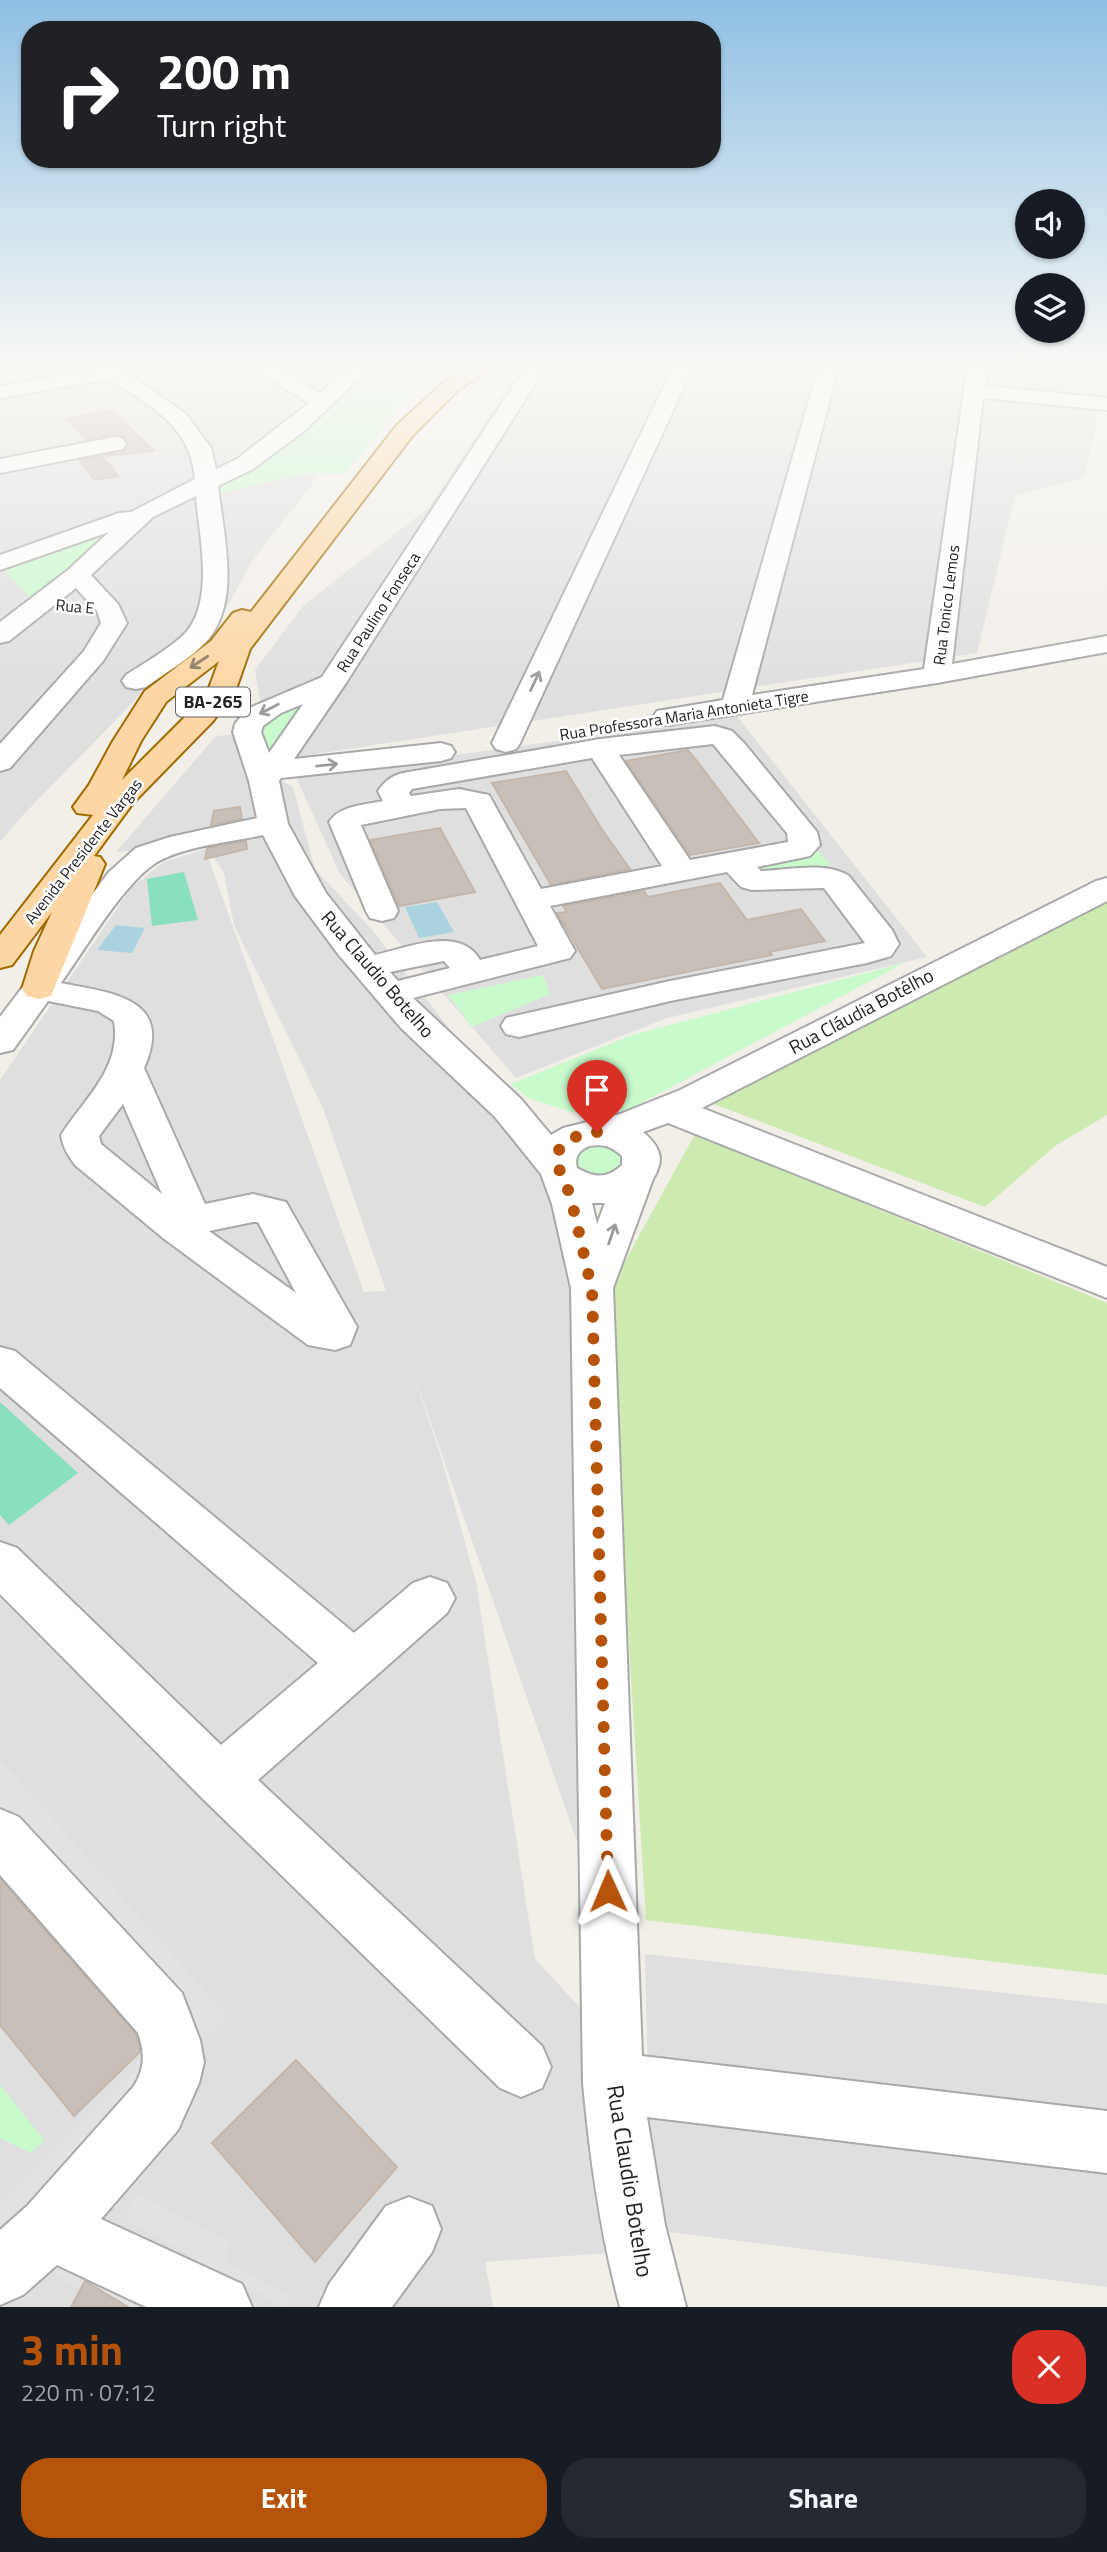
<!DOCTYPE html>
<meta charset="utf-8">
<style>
:root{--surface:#171b24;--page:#242831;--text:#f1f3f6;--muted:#9ea1a6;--accent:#b45309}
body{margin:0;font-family:"Titillium Web",sans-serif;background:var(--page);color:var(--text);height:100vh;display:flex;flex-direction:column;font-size:26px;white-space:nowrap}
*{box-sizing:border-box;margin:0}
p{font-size:23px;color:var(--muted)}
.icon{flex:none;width:38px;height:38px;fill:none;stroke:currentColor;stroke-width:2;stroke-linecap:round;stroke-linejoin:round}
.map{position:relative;height:2307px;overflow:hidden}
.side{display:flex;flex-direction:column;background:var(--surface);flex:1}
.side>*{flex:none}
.hud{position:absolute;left:21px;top:21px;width:700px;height:147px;border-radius:28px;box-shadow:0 2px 5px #0004;background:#202124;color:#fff;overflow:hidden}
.fabs{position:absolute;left:1015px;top:189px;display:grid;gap:14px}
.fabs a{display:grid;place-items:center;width:70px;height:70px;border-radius:50%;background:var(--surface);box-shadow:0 2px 5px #0004;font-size:35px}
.pin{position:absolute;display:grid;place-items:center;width:60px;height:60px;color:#fff;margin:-72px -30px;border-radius:50% 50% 50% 0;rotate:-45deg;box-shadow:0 0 7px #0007}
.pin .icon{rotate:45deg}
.me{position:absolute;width:77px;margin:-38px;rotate:359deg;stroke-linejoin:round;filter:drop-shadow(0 0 5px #0008)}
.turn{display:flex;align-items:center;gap:24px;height:147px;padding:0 21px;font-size:32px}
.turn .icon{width:91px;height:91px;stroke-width:2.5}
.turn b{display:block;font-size:49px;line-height:60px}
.round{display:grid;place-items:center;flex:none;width:74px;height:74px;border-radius:28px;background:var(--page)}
.head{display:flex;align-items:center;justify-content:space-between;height:119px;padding:0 21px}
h1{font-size:42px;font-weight:700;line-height:52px;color:var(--accent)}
.action{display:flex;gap:14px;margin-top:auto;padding:14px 21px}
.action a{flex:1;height:80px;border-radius:28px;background:var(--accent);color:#fff;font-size:28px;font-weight:700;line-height:80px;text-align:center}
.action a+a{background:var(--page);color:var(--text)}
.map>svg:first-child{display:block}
</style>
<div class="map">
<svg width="1107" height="2307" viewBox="0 0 1107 2307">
<rect width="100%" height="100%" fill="#f2efe9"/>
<g fill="#e0dfdf">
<path d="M 0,365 L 347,365 L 252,447 L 227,460 L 205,481 L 317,473 L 313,483 L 253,560 L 228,605 L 23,815 L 0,842 Z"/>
<path d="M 521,365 L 1097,365 L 1093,383 L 1103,396 L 1084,478 L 1015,496 L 977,653 L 270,761 L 255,670 L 304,605 L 429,507 Z"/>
<path d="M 737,716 L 927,957 L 667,1018 L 516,1078 L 340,874 L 296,777 Z"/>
<path d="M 242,734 L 271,774 L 293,787 L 315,869 L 373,931 L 566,1178 L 611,1939 L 409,1360 L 441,1457 L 476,1582 L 535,1959 L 587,2015 L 609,2253 L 485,2262 L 493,2307 L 0,2307 L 0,1080 L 131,888 L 164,862 L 205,849 L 364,1292 L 386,1291 L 323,1108 L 234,925 L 224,873 L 205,844 L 116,852 L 216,736 Z"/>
<path d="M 645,1954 L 1107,2004 L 1107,2287 L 669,2232 L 649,2135 Z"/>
</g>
<g fill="#cdebb0">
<path d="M 1107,899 L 1107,1115 L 1055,1146 L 985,1207 L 714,1104 Z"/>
<path d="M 695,1134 L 1107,1303 L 1107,1975 L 646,1920 L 607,1294 Z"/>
</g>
<g fill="#c8facc">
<path d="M 377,365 L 435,365 L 345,474 L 307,473 L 217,494 L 215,485 L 278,450 Z"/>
<path d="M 123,523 L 34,603 L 2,567 L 40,556 Z"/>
<path d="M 314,691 L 263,762 L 252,723 Z"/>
<path d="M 818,851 L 831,865 L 763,878 L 752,863 Z"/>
<path d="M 904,963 L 628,1110 L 571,1112 L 528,1098 L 511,1084 L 632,1035 Z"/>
<path d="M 543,975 L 550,994 L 472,1027 L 448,995 Z"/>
<path d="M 612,1138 L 630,1166 L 605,1180 L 573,1171 L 571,1143 Z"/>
<path d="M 0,2085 L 44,2140 L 31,2153 L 0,2138 Z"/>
</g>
<g fill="#88e0be">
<path d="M 184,872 L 198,920 L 152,926 L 147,879 Z"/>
<path d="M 0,1402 L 78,1473 L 9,1525 L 0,1515 Z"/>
</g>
<g fill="#e2e2e2">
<path d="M 0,1759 L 227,2016 L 203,2041 L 0,1812 Z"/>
<path d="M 139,2066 L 154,2090 L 0,2240 L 0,2202 Z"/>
<path d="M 136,2193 L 230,2242 L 225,2260 L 290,2296 L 283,2307 L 125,2219 Z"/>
<path d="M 71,2242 L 188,2307 L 114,2307 L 53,2274 Z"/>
</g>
<g fill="#aad3df">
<path d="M 437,902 L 454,932 L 419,938 L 405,907 Z"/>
<path d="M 116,925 L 145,928 L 132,953 L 97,950 Z"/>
</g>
<g fill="#c7bfb8" stroke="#c4b6ab" stroke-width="2">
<path d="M 111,410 L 154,451 L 103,456 L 125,450 L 128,445 L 125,438 L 115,434 L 87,440 L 66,419 Z"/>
<path d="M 102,456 L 118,476 L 95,480 L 79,460 Z"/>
<path d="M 688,750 L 700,765 L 759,843 L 690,855 L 626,761 Z"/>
<path d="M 566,771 L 603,831 L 630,869 L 551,885 L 492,783 Z"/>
<path d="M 240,807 L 242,819 L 211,825 L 214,811 Z"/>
<path d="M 440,828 L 475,892 L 399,906 L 370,840 Z"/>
<path d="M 246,841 L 247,849 L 205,859 L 207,848 Z"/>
<path d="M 720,883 L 747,920 L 801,909 L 825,941 L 769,952 L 772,955 L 602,989 L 557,913 L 567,912 L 563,906 L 644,891 L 648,897 Z"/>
<path d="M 0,1879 L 136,2034 L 138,2041 L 140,2052 L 74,2116 L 0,2025 Z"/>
<path d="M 296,2060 L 397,2167 L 315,2262 L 212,2143 Z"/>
<path d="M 85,2281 L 128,2307 L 71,2307 Z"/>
</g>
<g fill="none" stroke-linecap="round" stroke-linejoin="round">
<defs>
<g id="minor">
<path d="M 93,365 L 115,365 L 186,414 L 211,448 L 216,469 L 237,459 L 309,403 L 254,369 L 251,365 L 274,365 L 320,393 L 352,365 L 373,365 L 303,432 L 253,469 L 218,486 C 223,534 242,602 206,642 C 190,659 165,673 146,687 L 136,689 L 126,687 L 122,681 L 126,675 C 144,663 175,646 188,630 C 214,595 199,536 196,496 L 153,517 L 91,575 L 118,604 L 127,623 L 103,661 L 10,768 L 0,771 L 0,744 L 84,651 L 101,623 L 97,611 L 76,588 L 9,641 L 0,643 L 0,622 L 68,570 L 109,532 L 0,570 L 0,555 L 119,513 L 131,512 L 195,479 C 191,425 150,406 109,379 L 0,398 L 0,386 L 96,369 Z"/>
<path d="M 527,365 L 547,365 L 346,683 L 294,759 L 441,743 L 451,746 L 455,752 L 451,758 L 441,761 L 281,778 L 279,781 L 288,824 L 326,893 L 375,955 C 407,948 460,925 480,960 L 538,946 L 466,808 L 440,809 L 361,825 L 398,911 L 394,918 L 382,921 L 370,918 L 366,911 L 329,822 C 340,805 365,805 383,801 L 378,791 C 385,781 391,776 403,773 L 600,739 L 715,726 L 732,731 L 744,743 L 817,832 L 820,845 L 810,856 L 757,867 L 761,871 C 787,870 827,861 849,876 L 892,930 L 899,944 L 891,956 L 867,963 L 670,1001 L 519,1037 L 506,1034 L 501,1026 L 506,1018 L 519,1015 L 670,981 L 865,943 L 824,888 L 752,890 L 741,887 L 727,872 L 550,906 L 575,951 L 570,958 L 413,998 L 521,1099 L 551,1135 L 563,1128 L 620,1114 L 680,1090 L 1096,881 L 1107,878 L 1107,901 L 702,1108 L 1107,1267 L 1107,1298 L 668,1123 L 643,1132 C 661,1147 665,1160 653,1179 L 613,1288 L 642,2056 L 1107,2111 L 1107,2173 L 647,2117 L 665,2225 L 686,2307 L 620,2307 C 600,2233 590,2159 583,2083 L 571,1288 L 552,1204 L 541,1174 L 495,1117 L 401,1028 L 338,954 L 295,896 L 263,835 C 232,842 186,846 159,861 C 126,879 84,951 61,983 C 112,993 175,998 144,1068 L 205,1204 L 253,1194 L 286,1202 L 357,1327 L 350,1345 L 335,1350 L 308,1345 L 163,1238 L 75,1165 C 68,1155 63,1148 61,1135 C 84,1099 122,1068 114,1021 L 98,1011 L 48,1001 L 13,1050 L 0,1053 L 0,1017 L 109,872 L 136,848 L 170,837 L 257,818 L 249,781 L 233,732 L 235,724 L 247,709 L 322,677 ZM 303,704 L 269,753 L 261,732 L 263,726 L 281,713 ZM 713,744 L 787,833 L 788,842 L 690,860 L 619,755 ZM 592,758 L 662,866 L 541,889 L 489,795 L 459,789 L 411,796 L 409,793 L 412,789 ZM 444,961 L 450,968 L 398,981 L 390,972 ZM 123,1104 L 162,1194 L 101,1144 L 99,1136 ZM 589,1146 C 604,1144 611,1146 622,1156 L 622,1165 C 607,1179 595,1178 577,1168 C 574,1156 579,1151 589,1146 ZM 592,1203 L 605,1203 L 597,1224 ZM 253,1222 L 258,1222 L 296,1293 L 209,1231 Z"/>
<path d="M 674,365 L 694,365 L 520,743 L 516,749 L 506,752 L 496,749 L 492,743 Z"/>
<path d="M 819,365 L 839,365 L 752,695 L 924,669 L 967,369 L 971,365 L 984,365 L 987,369 L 985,386 L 1107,398 L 1107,410 L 983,398 L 952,664 L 1107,636 L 1107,652 L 937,683 L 667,725 L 657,723 L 653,717 L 657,711 L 723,700 Z"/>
<path d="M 115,437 L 123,439 L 126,444 L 123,449 L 0,473 L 0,459 Z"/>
<path d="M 0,1347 L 15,1351 L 354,1633 L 413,1583 L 430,1577 L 447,1583 L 455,1598 L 447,1613 L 258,1780 L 542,2046 L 551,2067 L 542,2088 L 521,2097 L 500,2088 L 201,1797 L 0,1594 L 0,1542 L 17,1548 L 221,1745 L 318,1663 L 0,1388 Z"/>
<path d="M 0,1809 L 19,1817 L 182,1993 L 200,2040 L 204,2062 L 199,2083 L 178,2130 L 101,2219 L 242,2284 L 252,2307 L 146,2307 L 57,2265 L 23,2295 L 0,2305 L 0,2230 L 27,2206 L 134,2086 C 145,2068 145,2053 138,2033 L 0,1875 Z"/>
<path d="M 409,2197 L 432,2206 L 441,2229 L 432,2252 L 392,2307 L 319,2307 L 329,2284 L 386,2206 Z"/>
</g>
<path id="major" d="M 473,365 L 496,365 L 458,390 L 413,435 L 250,649 L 236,689 L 213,721 L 133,803 L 94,856 L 100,857 L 105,864 L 51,996 L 39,999 L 27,996 L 22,989 L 34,951 L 52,912 L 12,965 L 0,968 L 0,935 L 93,815 L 77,813 L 73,807 L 89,785 L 113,741 L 145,691 L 211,641 L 233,613 L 242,610 L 251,612 L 397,425 L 444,382 ZM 219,661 L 209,688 L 193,709 L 122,780 L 141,741 L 166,702 Z"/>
</defs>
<use href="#minor" stroke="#a9a9a9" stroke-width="4"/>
<use href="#major" stroke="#a06b00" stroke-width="4"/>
<use href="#minor" fill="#fff" fill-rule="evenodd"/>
<use href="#major" fill="#fcd6a4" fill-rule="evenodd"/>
</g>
<defs><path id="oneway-shaft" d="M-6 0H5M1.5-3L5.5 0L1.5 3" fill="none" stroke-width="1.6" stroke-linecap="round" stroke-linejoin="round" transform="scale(1.75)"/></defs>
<use stroke="#8f7c63" href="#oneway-shaft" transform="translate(199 662) rotate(147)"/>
<g stroke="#9c9c9c">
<use href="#oneway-shaft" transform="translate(535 681) rotate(-65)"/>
<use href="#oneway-shaft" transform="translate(269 709) rotate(153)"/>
<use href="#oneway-shaft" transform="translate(327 765) rotate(-6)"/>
<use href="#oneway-shaft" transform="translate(612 1234) rotate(-71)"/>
</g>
<linearGradient id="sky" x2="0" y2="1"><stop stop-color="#8fc0e4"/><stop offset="0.53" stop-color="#f9f8f5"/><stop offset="1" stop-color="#f9f8f5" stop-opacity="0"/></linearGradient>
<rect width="1107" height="687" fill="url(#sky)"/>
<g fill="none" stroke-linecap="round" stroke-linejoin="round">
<path stroke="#b45309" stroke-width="12" stroke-dasharray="0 21.6" d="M 597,1132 C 584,1134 566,1137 559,1150 C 552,1162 561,1171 565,1181 C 577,1215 582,1252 592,1288 L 608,1891"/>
</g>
<g text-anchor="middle" stroke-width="5" stroke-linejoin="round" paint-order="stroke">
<g font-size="16" fill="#222" stroke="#fff">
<text transform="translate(946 605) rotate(-83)" y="6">Rua Tonico Lemos</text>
<text transform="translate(75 606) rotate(5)" y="6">Rua E</text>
<text transform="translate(378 612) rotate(-57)" y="6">Rua Paulino Fonseca</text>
<text transform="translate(684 715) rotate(-9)" y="6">Rua Professora Maria Antonieta Tigre</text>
<text transform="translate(83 851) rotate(-52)" y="6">Avenida Presidente Vargas</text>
</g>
<rect fill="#fff" stroke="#646464" stroke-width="2" x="176" y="687.5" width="74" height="29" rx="5"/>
<g font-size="18" font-weight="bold" fill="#222">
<text x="213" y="708">BA-265</text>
</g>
<g font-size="19" fill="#222" stroke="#fff">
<text transform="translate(378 974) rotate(49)" y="7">Rua Claudio Botelho</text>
<text transform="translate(861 1011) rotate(-28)" y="7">Rua Cláudia Botêlho</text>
</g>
<g font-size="23" fill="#222" stroke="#fff">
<text transform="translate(630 2181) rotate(81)" y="8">Rua Claudio Botelho</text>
</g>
</g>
</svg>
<div class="fabs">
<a><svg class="icon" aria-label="sound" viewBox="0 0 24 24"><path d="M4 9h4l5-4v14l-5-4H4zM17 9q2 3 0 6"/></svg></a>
<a><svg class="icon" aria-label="layers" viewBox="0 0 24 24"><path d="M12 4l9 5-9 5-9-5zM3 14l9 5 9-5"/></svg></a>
</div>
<div class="pin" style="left:597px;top:1132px;background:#d93025"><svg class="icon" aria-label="arrive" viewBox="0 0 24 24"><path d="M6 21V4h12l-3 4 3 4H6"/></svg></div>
<svg class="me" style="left:608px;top:1891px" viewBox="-20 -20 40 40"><path d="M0-17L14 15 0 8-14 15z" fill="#b45309" stroke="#fff" stroke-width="4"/></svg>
<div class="hud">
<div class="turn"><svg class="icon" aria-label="right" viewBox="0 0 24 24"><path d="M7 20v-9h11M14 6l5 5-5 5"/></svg><div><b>200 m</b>Turn right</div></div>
</div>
</div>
<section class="side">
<div class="head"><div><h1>3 min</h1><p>220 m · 07:12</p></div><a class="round" style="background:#d93025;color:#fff"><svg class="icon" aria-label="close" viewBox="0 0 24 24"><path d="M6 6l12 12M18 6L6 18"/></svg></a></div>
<div class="action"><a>Exit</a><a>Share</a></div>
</section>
